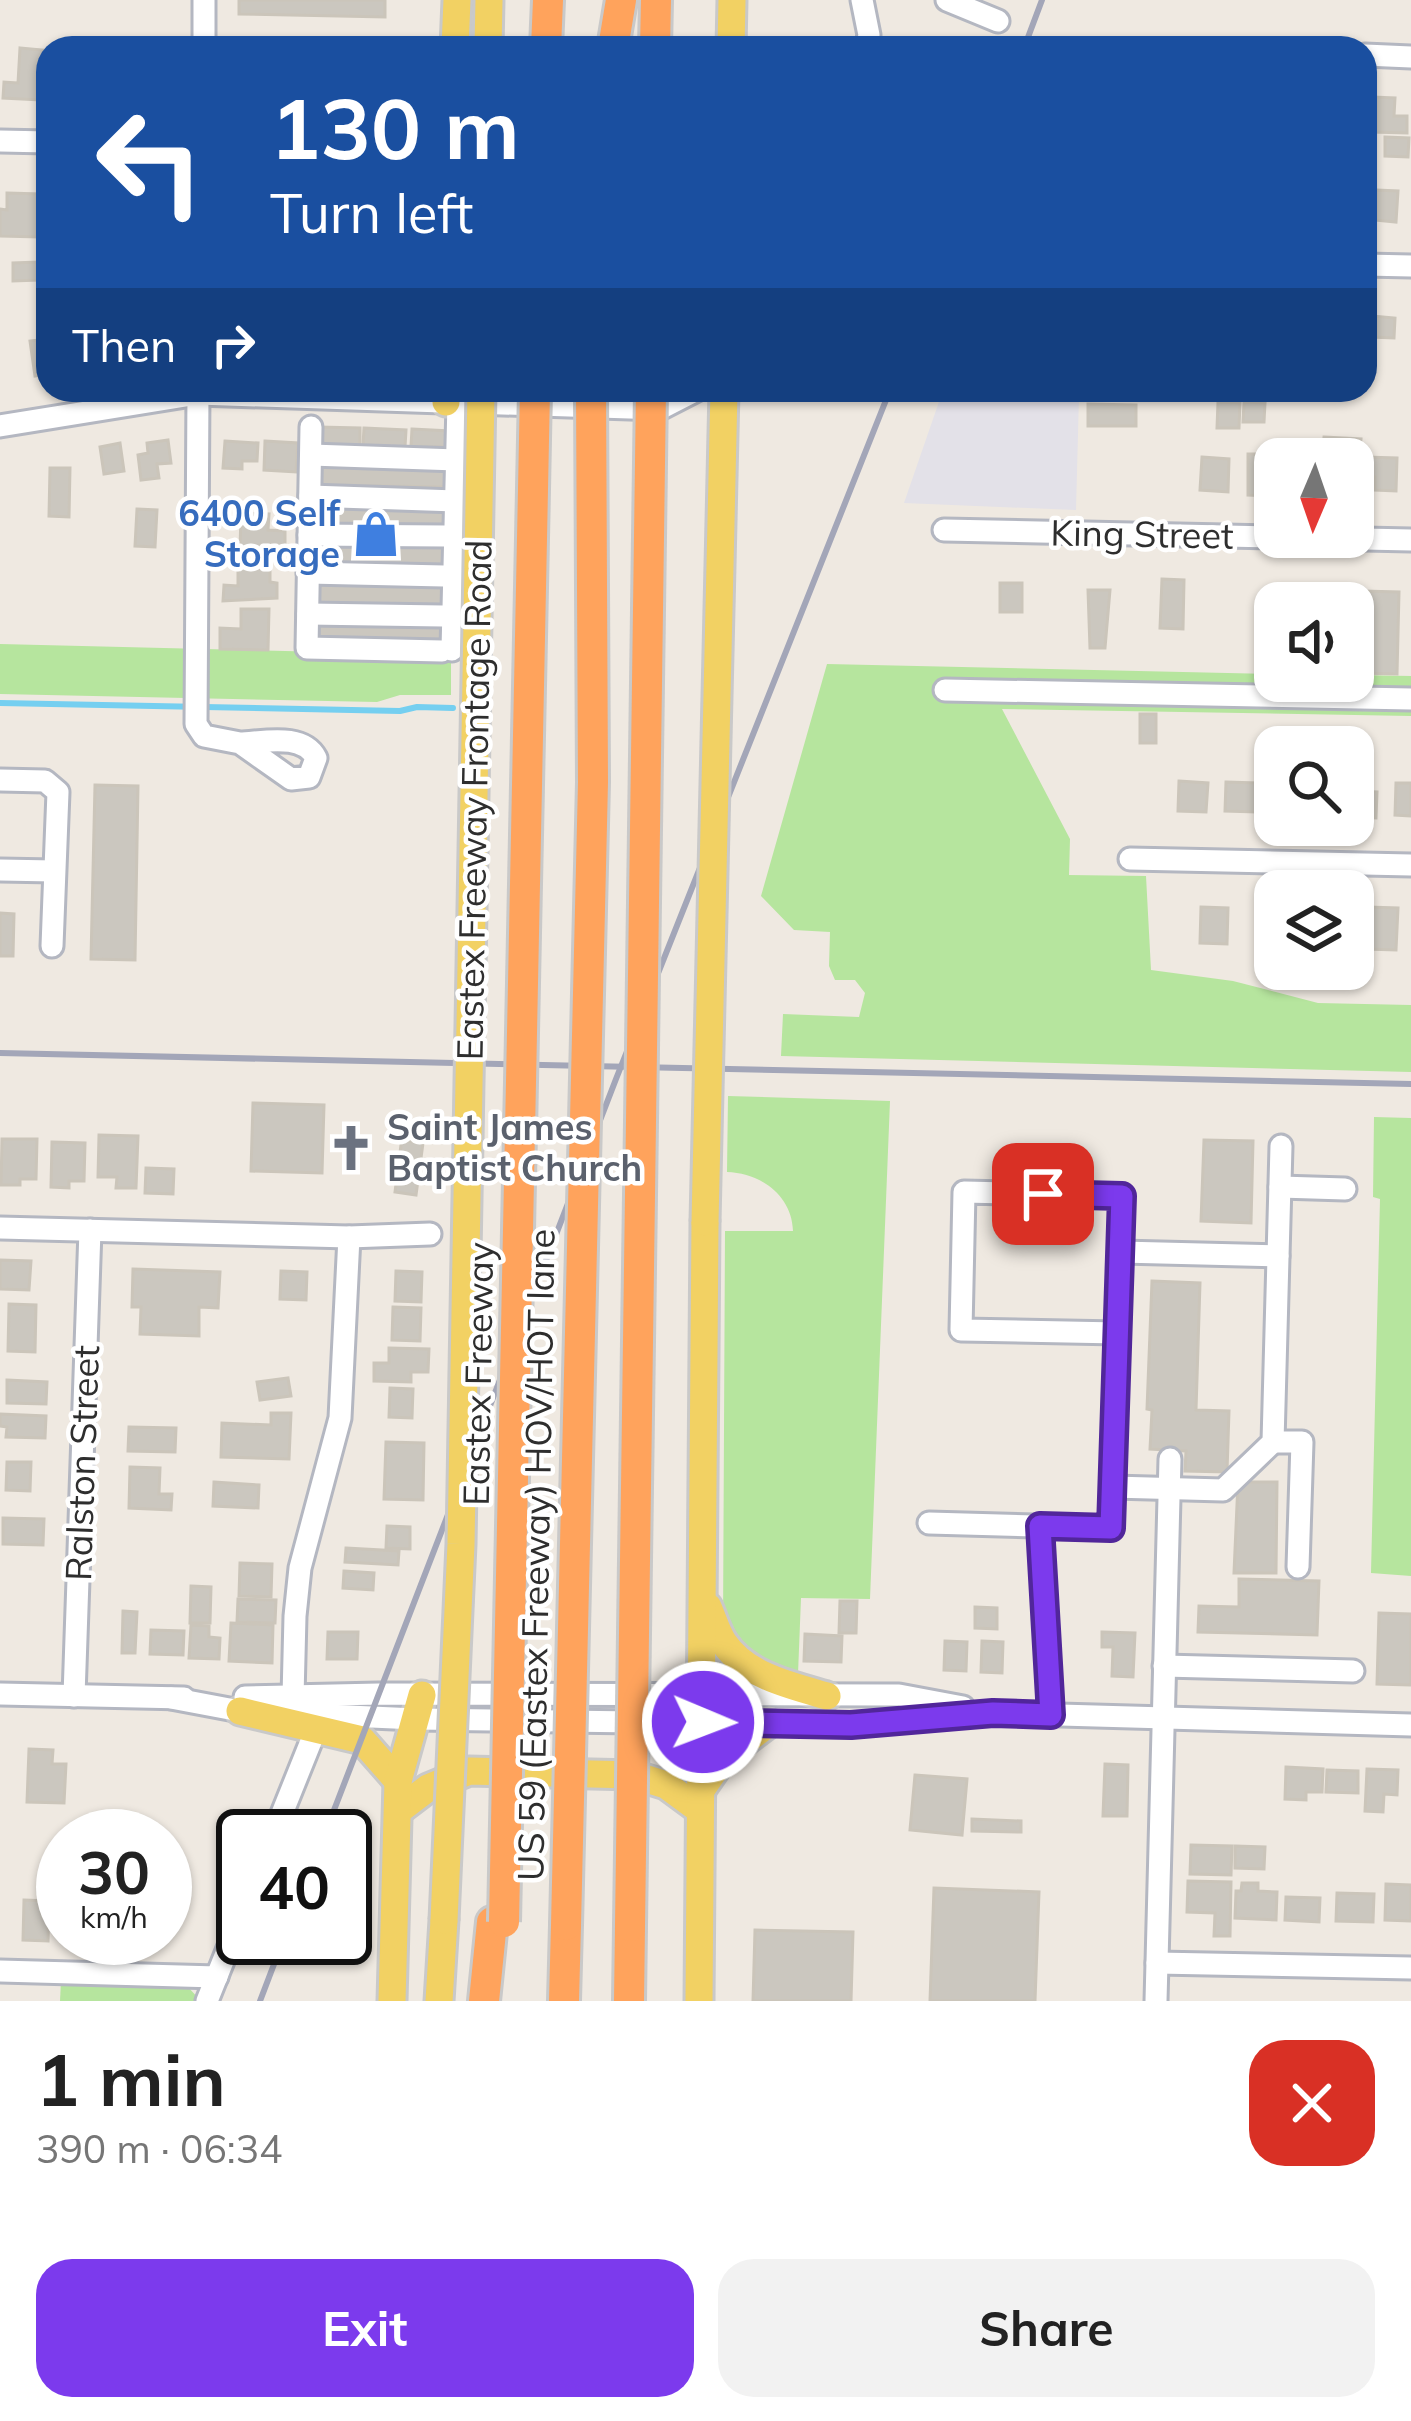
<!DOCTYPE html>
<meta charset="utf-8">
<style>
:root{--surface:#fff;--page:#f2f2f2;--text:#222;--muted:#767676;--accent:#7c3aed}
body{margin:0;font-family:Mulish,sans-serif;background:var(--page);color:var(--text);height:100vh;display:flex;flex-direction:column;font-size:45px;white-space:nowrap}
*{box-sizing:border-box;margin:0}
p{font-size:39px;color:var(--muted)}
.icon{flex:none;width:66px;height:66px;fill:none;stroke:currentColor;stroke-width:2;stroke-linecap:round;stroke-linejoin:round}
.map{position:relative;height:2001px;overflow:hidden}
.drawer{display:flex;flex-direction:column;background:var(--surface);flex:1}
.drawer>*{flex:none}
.hud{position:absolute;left:36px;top:36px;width:1341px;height:366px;border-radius:36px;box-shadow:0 3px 9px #0004;background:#1a4fa0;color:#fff;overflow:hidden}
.needle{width:78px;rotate:182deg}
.fabs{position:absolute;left:1254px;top:438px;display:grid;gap:24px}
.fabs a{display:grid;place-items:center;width:120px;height:120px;border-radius:24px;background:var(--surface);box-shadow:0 3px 9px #0004;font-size:60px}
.speed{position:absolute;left:36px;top:1809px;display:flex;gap:24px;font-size:60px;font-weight:700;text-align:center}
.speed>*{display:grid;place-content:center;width:156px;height:156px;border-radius:50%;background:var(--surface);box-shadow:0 3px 9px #0004;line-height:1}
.speed small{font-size:30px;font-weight:400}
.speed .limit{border:6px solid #111;border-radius:18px;background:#fff;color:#111}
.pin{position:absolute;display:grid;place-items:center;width:102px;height:102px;color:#fff;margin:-51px;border-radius:24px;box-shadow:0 6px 18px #0006}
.me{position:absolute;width:132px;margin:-66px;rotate:91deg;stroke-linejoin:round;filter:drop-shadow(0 0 9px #0008)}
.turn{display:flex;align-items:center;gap:42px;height:252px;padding:0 36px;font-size:54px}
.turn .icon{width:156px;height:156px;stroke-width:2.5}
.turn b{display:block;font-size:84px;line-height:102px}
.then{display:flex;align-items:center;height:114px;padding:0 36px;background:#0003;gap:24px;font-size:45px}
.round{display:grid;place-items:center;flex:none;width:126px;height:126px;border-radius:36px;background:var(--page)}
.overview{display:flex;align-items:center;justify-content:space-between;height:204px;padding:0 36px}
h1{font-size:72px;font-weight:700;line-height:90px}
.cta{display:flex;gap:24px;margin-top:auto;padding:24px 36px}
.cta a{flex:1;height:138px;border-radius:36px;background:var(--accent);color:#fff;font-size:48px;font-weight:700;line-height:138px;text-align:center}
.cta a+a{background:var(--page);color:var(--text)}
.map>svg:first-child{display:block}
</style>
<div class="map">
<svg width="1411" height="2001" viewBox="0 0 1411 2001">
<rect width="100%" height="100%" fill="#efe9e1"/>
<path fill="#e3e1e8" d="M 942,393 L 1079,396 L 1076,510 L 904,503 Z"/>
<g fill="#b6e59e">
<path d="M 0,644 L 451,655 L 451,695 L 400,695 L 377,702 L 0,694 Z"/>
<path d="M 827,664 L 1275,674 L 1275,681 L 1353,681 L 1353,675 L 1411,676 L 1411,716 L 1002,709 L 1070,839 L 1069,875 L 1146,876 L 1151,970 L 1233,981 L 1318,1003 L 1411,1005 L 1411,1072 L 781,1056 L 783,1014 L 859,1017 L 865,993 L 855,980 L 835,980 L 829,966 L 830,932 L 794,930 L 761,896 Z"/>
<path d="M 728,1096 L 890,1101 L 870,1599 L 801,1598 L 798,1674 L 773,1671 L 723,1628 L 725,1231 L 793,1231 C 792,1195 760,1173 727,1172 Z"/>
<path d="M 1374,1117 L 1411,1118 L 1411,1576 L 1371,1573 L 1380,1199 L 1373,1197 Z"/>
<path d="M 61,1981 L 186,1985 L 201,2001 L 60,2001 Z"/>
</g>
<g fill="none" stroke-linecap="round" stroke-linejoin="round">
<path stroke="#75cff0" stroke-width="6" d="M 0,703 L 400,711 L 417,707 L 453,708"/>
</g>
<g fill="#cbc7bf" stroke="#cbc5ba" stroke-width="3">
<path d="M 239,0 L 385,0 L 385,17 L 239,14 Z"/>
<path d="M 20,48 L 43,50 L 40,100 L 3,98 L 4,82 L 18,83 Z"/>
<path d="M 1372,97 L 1395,98 L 1394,116 L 1407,116 L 1407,133 L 1371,132 Z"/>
<path d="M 1385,137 L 1409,138 L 1408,157 L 1385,156 Z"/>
<path d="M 1376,190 L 1398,191 L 1396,222 L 1374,220 Z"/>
<path d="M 7,193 L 40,194 L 39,237 L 0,236 L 0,209 L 7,210 Z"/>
<path d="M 38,262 L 39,280 L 13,281 L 13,263 Z"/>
<path d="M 1372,316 L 1395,318 L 1394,338 L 1370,337 Z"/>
<path d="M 48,339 L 48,374 L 35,376 L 30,341 Z"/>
<path d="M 1218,402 L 1240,403 L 1239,428 L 1217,428 Z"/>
<path d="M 1244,402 L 1265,403 L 1264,422 L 1243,422 Z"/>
<path d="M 1088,404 L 1136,405 L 1136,426 L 1088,426 Z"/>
<path d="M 318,427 L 360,428 L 360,446 L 318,445 Z"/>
<path d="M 364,428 L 406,430 L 405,447 L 363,445 Z"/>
<path d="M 412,429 L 450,431 L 449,447 L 411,446 Z"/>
<path d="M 1324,437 L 1361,439 L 1359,460 L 1322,458 Z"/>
<path d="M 168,440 L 171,463 L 157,464 L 159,478 L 141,480 L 138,455 L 148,453 L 147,443 Z"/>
<path d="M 225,441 L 258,443 L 257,461 L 242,461 L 242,469 L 223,468 Z"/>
<path d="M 265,441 L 298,443 L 296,472 L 264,470 Z"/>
<path d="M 120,443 L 124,471 L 104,474 L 100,447 Z"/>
<path d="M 1248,454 L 1276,454 L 1275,496 L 1248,495 Z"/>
<path d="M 1202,457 L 1229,459 L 1228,492 L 1200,490 Z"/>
<path d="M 1364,457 L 1397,458 L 1396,491 L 1375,490 L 1375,477 L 1363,477 Z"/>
<path d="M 320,463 L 447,466 L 447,487 L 320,485 Z"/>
<path d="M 50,468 L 70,468 L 69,517 L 49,516 Z"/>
<path d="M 317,503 L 447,506 L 446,527 L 316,525 Z"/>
<path d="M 137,509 L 157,510 L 155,547 L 135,546 Z"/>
<path d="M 241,513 L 269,514 L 268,530 L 285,531 L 285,551 L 240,550 Z"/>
<path d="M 317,543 L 446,545 L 445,567 L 316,565 Z"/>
<path d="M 238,563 L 270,563 L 270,582 L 277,583 L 277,598 L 223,601 L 224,585 L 238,586 Z"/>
<path d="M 1162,579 L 1184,580 L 1183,629 L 1160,628 Z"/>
<path d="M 317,580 L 447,585 L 446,608 L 316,603 Z"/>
<rect x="1000" y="583" width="22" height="29"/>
<path d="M 1088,590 L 1110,590 L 1105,648 L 1090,648 Z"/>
<path d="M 1362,591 L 1399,592 L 1397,674 L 1360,673 Z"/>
<path d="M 241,609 L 269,609 L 268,650 L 220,649 L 220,628 L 241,629 Z"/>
<path d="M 316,621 L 445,625 L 444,646 L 315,643 Z"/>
<rect x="1140" y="714" width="16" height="29"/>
<path d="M 1179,781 L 1208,783 L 1206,812 L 1178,811 Z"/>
<path d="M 1226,782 L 1257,783 L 1256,812 L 1225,811 Z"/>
<path d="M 1396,783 L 1411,783 L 1411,816 L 1395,815 Z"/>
<path d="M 95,785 L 138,786 L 135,960 L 91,959 Z"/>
<path d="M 1353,791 L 1377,792 L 1376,818 L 1353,817 Z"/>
<path d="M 1201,907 L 1228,908 L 1227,944 L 1200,943 Z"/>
<path d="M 1367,907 L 1398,908 L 1396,950 L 1366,949 Z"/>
<path d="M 0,913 L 14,914 L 13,956 L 0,956 Z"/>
<path d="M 253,1103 L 324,1105 L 322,1173 L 251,1171 Z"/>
<path d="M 393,1123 L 409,1125 L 407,1141 L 423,1143 L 416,1195 L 395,1192 L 402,1137 L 391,1136 Z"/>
<path d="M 99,1135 L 138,1136 L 136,1188 L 116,1188 L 117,1177 L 98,1177 Z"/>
<path d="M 2,1139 L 37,1139 L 36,1179 L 20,1179 L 20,1185 L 1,1185 Z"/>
<path d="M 1204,1140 L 1253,1141 L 1251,1223 L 1201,1221 Z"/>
<path d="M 52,1142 L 85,1143 L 84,1181 L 69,1181 L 69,1188 L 51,1187 Z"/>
<path d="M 146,1168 L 174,1169 L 173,1194 L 145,1193 Z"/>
<path d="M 0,1260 L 31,1261 L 29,1290 L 0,1289 Z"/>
<path d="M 133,1269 L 220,1272 L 218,1308 L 199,1307 L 199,1336 L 140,1334 L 141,1307 L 132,1307 Z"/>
<path d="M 281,1271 L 307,1272 L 306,1300 L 280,1299 Z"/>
<path d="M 396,1271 L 422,1272 L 421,1302 L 395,1301 Z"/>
<path d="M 1152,1281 L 1200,1283 L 1196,1410 L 1229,1411 L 1227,1472 L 1185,1471 L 1186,1451 L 1150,1449 L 1152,1410 L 1147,1409 Z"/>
<path d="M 9,1304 L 36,1305 L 35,1352 L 8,1351 Z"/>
<path d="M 393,1307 L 421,1308 L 420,1341 L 392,1340 Z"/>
<path d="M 389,1348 L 429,1349 L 428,1372 L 411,1372 L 411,1382 L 374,1381 L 374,1363 L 389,1363 Z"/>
<path d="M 288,1378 L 291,1396 L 260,1400 L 257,1382 Z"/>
<path d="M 7,1380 L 47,1382 L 46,1404 L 7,1403 Z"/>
<path d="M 390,1388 L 413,1389 L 412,1418 L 389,1417 Z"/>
<path d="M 271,1413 L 291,1413 L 289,1459 L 221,1457 L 222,1423 L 271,1425 Z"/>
<path d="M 0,1414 L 46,1416 L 45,1438 L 6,1437 L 7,1427 L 0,1426 Z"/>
<path d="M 129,1427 L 176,1428 L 175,1452 L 128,1451 Z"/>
<path d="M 386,1442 L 424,1443 L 423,1500 L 384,1499 Z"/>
<path d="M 7,1462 L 31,1462 L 30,1491 L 6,1490 Z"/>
<path d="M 130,1467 L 160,1468 L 159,1494 L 172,1494 L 171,1510 L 129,1508 Z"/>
<path d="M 214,1482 L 259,1485 L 258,1508 L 213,1506 Z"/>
<path d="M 1238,1482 L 1277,1482 L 1276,1573 L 1234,1573 Z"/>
<path d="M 3,1518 L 44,1519 L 43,1545 L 3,1544 Z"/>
<path d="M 387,1526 L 410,1527 L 410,1549 L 386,1548 Z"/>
<path d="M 346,1548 L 399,1551 L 398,1565 L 345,1562 Z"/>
<path d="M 240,1563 L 272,1564 L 271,1597 L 239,1596 Z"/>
<path d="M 344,1571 L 374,1573 L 373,1590 L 343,1588 Z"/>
<path d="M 1239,1579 L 1319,1581 L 1317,1635 L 1198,1632 L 1199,1606 L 1239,1607 Z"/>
<path d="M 191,1586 L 211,1587 L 210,1623 L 190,1623 Z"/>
<path d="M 238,1599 L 276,1600 L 275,1623 L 237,1622 Z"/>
<path d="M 840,1601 L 857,1601 L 856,1633 L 839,1633 Z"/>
<path d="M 975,1607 L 997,1608 L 997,1629 L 975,1628 Z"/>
<path d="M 123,1611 L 137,1612 L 135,1653 L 122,1653 Z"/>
<path d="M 1379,1613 L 1411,1614 L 1411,1685 L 1377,1684 Z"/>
<path d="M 231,1623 L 273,1625 L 272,1663 L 229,1661 Z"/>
<path d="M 191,1625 L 209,1626 L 209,1637 L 220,1638 L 219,1659 L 189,1658 Z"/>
<path d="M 151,1630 L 184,1631 L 183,1655 L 150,1654 Z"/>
<path d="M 328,1632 L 358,1632 L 357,1659 L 327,1659 Z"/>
<path d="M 1102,1632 L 1135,1633 L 1133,1677 L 1112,1676 L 1113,1647 L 1102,1647 Z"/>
<path d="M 805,1634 L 842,1636 L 841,1662 L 804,1661 Z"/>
<path d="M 945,1641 L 967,1642 L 966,1671 L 944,1670 Z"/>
<path d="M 982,1641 L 1003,1642 L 1002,1673 L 981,1672 Z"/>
<path d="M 29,1749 L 53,1750 L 52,1764 L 66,1764 L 64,1803 L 27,1802 Z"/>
<path d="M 1105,1764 L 1128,1765 L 1127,1816 L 1103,1816 Z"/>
<path d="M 1286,1767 L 1323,1769 L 1322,1792 L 1306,1792 L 1306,1800 L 1285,1799 Z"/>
<path d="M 1367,1769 L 1398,1770 L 1397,1795 L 1384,1794 L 1383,1812 L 1365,1811 Z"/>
<path d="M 1327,1770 L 1358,1771 L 1358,1793 L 1326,1792 Z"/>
<path d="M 915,1775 L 967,1779 L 962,1835 L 910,1830 Z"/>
<path d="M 972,1819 L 1021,1821 L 1021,1832 L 972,1831 Z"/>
<path d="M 1191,1845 L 1232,1846 L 1231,1875 L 1190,1874 Z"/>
<path d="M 1235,1846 L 1265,1847 L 1264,1869 L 1235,1868 Z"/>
<path d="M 1188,1881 L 1231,1882 L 1230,1936 L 1214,1936 L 1215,1913 L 1187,1912 Z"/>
<path d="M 1242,1883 L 1258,1883 L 1258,1891 L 1277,1892 L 1276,1920 L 1235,1918 L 1236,1891 L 1241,1891 Z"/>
<path d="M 1386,1884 L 1411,1885 L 1411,1921 L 1385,1920 Z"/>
<path d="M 934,1888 L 1039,1892 L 1035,2001 L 930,2001 Z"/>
<path d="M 1337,1893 L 1374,1894 L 1373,1922 L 1336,1921 Z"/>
<path d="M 1286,1897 L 1320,1898 L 1319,1922 L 1285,1920 Z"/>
<path d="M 24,1900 L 49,1901 L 48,1941 L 23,1940 Z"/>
<path d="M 755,1930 L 853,1932 L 851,2001 L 753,2001 Z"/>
</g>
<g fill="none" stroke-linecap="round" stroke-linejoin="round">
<defs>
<g id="minor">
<path d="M 862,0 L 869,35 L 866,48"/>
<path d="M 947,0 L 998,21"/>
<path d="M 204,48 L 204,0"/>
<path d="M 1365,55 L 1411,57"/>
<path d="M 0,141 L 48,142"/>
<path d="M 1365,265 L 1411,266"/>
<path d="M 198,390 L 196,724 L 204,736 L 240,743 L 291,779 L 309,777 L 316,758 C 303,733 265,742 240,743"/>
<path d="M 0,426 L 198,394 L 660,409 L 697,390"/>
<path d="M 311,427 L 307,648 L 442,651"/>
<path d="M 311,455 L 457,460"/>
<path d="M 310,496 L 456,501"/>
<path d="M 944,530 L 1411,540"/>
<path d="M 309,535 L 446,536"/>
<path d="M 308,573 L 444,576"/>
<path d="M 308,614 L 443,616"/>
<path d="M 452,650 L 458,402"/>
<path d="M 945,690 L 1411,699"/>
<path d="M 0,780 L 45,781 L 58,792 L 52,946"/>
<path d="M 1130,859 L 1411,865"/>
<path d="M 0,870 L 54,871"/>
<path d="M 1280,1187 L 1345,1189"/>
<path d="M 0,1228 L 349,1237 L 430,1234"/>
<path d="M 1121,1252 L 1278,1256"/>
<path d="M 1273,1442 L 1302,1442 L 1298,1567"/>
<path d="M 1113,1487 L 1223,1490 L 1273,1442 L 1281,1146"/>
<path d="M 929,1523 L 1111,1528 C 1115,1417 1120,1306 1122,1196 L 964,1192 L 961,1330 L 1118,1333"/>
<path d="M 1040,1526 L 1051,1715"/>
<path d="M 1164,1666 L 1353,1671"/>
<path d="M 0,1694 L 184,1698"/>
<path d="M 74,1696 L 90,1230"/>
<path d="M 245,1697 L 379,1694 L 899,1695 L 963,1707"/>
<path d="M 293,1697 L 295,1616 L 300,1568 L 340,1418 L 349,1237"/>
<path d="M 171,1698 L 240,1711 L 416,1719 L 851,1725 L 993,1713 L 1411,1725"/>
<path d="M 273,1836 L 320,1719"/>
<path d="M 1157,1963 L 1411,1968"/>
<path d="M 0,1971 L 217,1977"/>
<path d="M 207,2001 L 243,1911"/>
<path d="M 1156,2001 L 1170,1459"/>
</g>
<g id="major">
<path d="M 455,48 L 457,0"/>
<path d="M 488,48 L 489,0"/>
<path d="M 731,48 L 732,0"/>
<path d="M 446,402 L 446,390"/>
<path d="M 708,1607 C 713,1618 717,1633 724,1643 C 746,1676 792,1686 827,1696"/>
<path d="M 240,1711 L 362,1740 L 398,1781"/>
<path d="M 701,1790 L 723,1758 L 769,1723"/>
<path d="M 399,1810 L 428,1788 L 469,1771 L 634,1775 L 666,1785 L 700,1810"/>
<path d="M 392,2001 L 398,1781 L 422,1695"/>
<path d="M 439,2001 L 444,1920"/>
<path d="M 699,2001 L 705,1222"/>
</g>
<g id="highway">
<path d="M 546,48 L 548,0"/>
<path d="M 613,48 L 621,0"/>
<path d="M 655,48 L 656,0"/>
<path d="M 484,2001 L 492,1922"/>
<path d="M 564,2001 L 566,1925"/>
<path d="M 629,2001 L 630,1926"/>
</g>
</defs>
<use href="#minor" stroke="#b4b7c1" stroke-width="27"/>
<use href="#major" stroke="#c9c9c9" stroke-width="33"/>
<use href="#highway" stroke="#c9c9c9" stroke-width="36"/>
<use href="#minor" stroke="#fff" stroke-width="21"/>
<use href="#major" stroke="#f2d163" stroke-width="27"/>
<use href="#highway" stroke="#ffa35c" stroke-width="30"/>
<g stroke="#a3a6b8" stroke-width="6">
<path d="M 1024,48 L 1042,0"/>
<path d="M 0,1053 L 1411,1084"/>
<path d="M 324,1836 L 616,1079 L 890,390"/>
<path d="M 260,2001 L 284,1938"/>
</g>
<defs>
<g id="major-bridge">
<path d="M 705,1222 L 724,390"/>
<path d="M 444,1920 L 461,1544 L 481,390"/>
</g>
<g id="highway-bridge">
<path d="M 504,1922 L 535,390"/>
<path d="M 566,1925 L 593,782 L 591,390"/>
<path d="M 630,1926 L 651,390"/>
</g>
</defs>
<use href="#major-bridge" stroke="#c9c9c9" stroke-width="33" stroke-linecap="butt"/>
<use href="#highway-bridge" stroke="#c9c9c9" stroke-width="36" stroke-linecap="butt"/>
<use href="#major-bridge" stroke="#f2d163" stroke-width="27"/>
<use href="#highway-bridge" stroke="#ffa35c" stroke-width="30"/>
</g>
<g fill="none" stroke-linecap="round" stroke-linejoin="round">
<defs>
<path id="route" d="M 703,1722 L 851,1725 L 993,1713 L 1051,1715 L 1040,1526 L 1111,1528 L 1122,1196 L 1043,1194"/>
</defs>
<use href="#route" stroke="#51269a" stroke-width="30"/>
<use href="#route" stroke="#7c3aed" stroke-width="21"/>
</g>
<defs>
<symbol id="shop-bare" viewBox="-9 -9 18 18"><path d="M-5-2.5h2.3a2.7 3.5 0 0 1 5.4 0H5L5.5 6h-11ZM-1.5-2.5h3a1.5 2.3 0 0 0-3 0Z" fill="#3f7fe0" stroke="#fff" stroke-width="2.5" paint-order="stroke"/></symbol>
<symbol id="church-bare" viewBox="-9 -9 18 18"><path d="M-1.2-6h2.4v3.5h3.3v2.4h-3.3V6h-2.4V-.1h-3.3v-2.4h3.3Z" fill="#6b7280" stroke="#fff" stroke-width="2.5" paint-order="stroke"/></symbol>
</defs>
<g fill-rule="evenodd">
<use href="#shop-bare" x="343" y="501" width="66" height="66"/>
<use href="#church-bare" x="318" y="1115" width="66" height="66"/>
</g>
<g text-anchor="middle" stroke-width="9" stroke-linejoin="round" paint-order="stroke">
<g font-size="36" font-weight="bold" fill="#366cbe" stroke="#fff" text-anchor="end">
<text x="340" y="526">6400 Self<tspan x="340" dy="41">Storage</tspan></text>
</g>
<g font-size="36" fill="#2e2e2e" stroke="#fff">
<text transform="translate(1142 534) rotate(1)" y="13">King Street</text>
<text transform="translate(474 800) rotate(-89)" y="13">Eastex Freeway Frontage Road</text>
<text transform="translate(478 1374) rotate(-89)" y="13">Eastex Freeway</text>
<text transform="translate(82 1463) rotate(-88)" y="13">Ralston Street</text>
<text transform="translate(536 1555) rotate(-89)" y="13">US 59 (Eastex Freeway) HOV/HOT lane</text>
</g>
<g font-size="36" font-weight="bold" fill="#5b616d" stroke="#fff" text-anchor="start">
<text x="387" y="1140">Saint James<tspan x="387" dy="41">Baptist Church</tspan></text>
</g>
</g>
</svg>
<div class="fabs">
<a><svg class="needle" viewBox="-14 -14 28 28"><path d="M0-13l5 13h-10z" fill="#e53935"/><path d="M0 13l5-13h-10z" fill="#767676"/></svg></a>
<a><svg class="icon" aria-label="sound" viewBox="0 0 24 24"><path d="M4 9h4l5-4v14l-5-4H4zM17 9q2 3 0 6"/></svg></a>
<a><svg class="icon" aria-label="search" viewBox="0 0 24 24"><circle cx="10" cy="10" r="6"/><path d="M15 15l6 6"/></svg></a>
<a><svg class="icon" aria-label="layers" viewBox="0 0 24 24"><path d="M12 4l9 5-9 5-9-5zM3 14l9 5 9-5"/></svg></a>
</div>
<div class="speed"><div>30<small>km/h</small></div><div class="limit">40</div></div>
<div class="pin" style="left:1043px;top:1194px;background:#d93025"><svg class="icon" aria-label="arrive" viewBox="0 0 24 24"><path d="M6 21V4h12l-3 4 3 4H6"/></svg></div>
<svg class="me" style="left:703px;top:1722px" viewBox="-20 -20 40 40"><circle r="17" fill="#7c3aed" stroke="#fff" stroke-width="3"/><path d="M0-11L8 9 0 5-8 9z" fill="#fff"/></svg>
<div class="hud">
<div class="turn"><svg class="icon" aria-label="left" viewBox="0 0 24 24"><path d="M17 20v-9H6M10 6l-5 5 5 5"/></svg><div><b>130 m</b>Turn left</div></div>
<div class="then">Then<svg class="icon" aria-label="right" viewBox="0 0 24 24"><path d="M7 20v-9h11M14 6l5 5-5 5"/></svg></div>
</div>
</div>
<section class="drawer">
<div class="overview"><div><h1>1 min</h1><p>390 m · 06:34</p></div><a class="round" style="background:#d93025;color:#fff"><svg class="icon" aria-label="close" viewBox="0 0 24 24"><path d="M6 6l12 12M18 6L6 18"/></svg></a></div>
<div class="cta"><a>Exit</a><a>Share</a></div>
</section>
